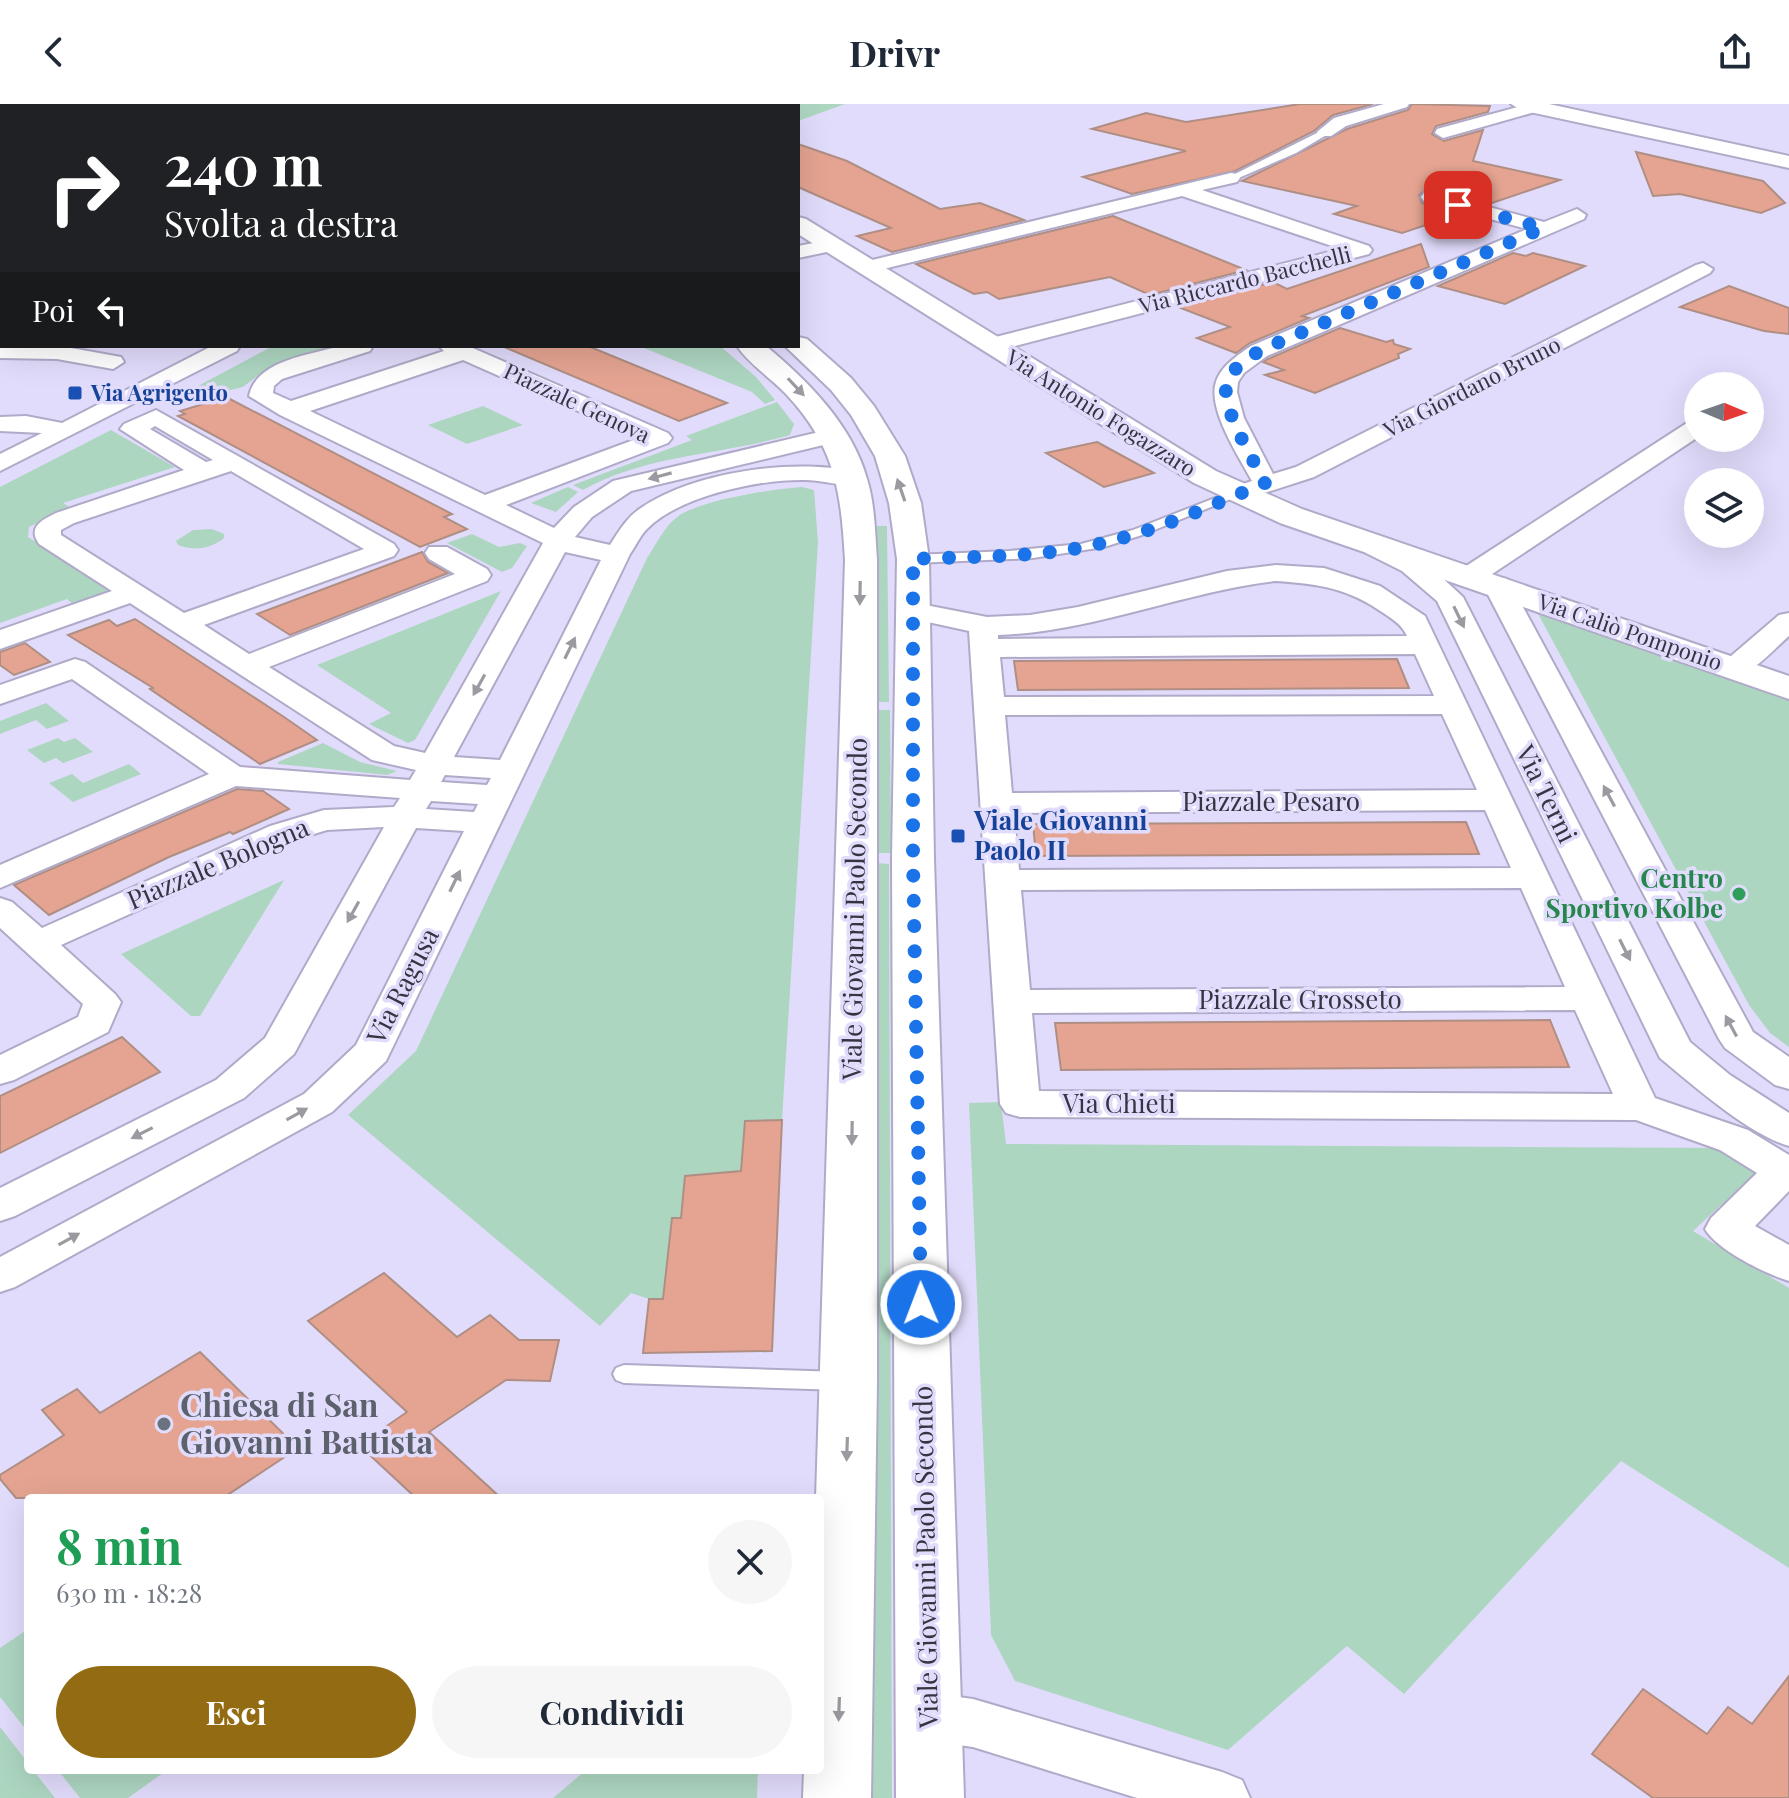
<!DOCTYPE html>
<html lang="it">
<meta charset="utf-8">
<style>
:root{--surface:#fff;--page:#f6f6f7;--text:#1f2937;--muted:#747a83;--accent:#926b13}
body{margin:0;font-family:"Playfair Display",serif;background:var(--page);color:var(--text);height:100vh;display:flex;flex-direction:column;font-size:30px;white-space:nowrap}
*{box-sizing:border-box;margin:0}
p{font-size:26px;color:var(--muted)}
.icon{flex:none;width:44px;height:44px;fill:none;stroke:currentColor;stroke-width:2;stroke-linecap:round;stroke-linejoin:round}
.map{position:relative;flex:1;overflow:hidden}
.side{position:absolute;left:24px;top:1390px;width:800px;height:280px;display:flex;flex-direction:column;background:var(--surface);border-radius:8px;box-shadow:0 8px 32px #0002}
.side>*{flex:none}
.guide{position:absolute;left:0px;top:0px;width:800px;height:244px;box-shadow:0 8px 32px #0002;background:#202124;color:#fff;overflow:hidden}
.needle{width:52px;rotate:92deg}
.buttons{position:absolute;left:1684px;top:268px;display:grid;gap:16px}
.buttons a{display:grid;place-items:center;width:80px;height:80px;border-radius:50%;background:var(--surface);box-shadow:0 8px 32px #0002;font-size:40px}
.pin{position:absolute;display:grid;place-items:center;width:68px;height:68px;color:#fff;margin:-34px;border-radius:16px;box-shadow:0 4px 12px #0006}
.me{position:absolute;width:88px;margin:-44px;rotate:359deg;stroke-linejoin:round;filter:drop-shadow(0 0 6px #0008)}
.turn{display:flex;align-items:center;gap:28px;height:168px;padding:0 32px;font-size:36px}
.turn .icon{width:104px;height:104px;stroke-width:2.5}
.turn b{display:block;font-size:56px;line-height:68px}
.then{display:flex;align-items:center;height:76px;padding:0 32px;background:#0003;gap:16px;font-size:30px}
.round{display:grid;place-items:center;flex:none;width:84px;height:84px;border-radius:42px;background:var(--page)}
.headline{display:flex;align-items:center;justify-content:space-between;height:136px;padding:0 32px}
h1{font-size:48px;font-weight:700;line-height:60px;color:#1e9e55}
.primary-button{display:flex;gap:16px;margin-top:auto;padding:16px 32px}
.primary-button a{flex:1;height:92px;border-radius:48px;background:var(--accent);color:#fff;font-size:32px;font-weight:700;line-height:92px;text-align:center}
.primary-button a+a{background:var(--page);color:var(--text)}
header{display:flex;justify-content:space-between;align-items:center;height:104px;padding:0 32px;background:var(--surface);font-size:36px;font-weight:700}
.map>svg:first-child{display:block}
</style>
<header><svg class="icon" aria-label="back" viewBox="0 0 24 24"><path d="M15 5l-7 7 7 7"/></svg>Drivr<svg class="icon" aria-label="share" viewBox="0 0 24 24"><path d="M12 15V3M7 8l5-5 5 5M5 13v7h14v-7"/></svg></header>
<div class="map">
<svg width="1789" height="1694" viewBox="0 0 1789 1694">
<rect width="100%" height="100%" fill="#e2dcfc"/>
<g fill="#add6c1">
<path d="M 645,0 L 845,0 L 798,17 L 798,2 Z"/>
<path d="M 273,242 L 342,242 L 265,266 L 243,283 L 195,295 L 181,291 Z"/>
<path d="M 639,242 L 720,242 L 756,273 L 775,296 L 765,300 L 752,288 Z"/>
<path d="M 777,298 L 794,320 L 790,331 C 722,351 647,350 583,386 L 573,381 L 692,336 L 686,332 Z"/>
<path d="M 483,302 L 523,321 L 467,340 L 428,321 Z"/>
<path d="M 111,326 L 175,363 L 63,399 L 71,404 L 29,423 L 28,433 L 112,487 L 74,501 L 67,495 L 0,519 L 0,383 Z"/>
<path d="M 568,383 L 578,388 L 556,408 L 531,399 Z"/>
<path d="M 802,383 L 814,386 L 818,438 L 782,1016 L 772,1247 L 643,1249 L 649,1195 L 631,1189 L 600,1222 L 348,1011 L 416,947 L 647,454 C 656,441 664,423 676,414 C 697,396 773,385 802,383 Z"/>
<path d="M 877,422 L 887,422 L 889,598 L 877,598 Z"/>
<path d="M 212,425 L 224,430 L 224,434 C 211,445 193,447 178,441 L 176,437 L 193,426 Z"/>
<path d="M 472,430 L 499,443 L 520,439 L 527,442 L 512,464 L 502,468 L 447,439 Z"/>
<path d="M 501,487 L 415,636 L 408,639 L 369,620 L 391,609 L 317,561 Z"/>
<path d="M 1536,506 L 1789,596 L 1789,943 L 1770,929 L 1749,901 Z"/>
<path d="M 46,599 L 69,617 L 47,625 L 36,616 L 0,630 L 0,617 Z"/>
<path d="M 877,606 L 890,606 L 891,749 L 877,749 Z"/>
<path d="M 58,634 L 64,638 L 75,634 L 93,648 L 63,659 L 56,654 L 44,659 L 27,646 Z"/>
<path d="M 323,639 L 360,658 L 397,667 L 387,671 L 278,660 L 278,658 Z"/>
<path d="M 129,660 L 141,670 L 73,698 L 49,679 L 72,670 L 83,679 Z"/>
<path d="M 877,759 L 889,760 L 892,1694 L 871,1694 Z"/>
<path d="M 284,776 L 200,912 L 191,912 L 121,850 Z"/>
<path d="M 1001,998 L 1006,1040 L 1726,1044 L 1761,1064 L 1693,1127 L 1789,1184 L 1789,1464 L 1621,1357 L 1404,1590 L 1347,1542 L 1228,1646 L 1015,1577 L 991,1531 L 969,999 Z"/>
<path d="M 28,1525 L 28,1628 L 0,1593 L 0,1544 Z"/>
<path d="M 0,1623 L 28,1659 L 28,1666 L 33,1666 L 55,1694 L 0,1694 Z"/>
<path d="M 58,1666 L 167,1666 L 128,1694 L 80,1694 Z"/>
<path d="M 586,1666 L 758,1666 L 757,1694 L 553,1694 Z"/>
</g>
<g fill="#e5a492" stroke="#af8e84" stroke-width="2">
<path d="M 1300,0 L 1373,0 L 1333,11 L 1314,27 L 1235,67 L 1132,90 L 1083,73 L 1186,47 L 1092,25 L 1146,9 L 1186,18 Z"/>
<path d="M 1412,0 L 1490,2 L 1488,8 L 1436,22 L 1432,30 L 1444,37 L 1483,26 L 1473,57 L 1560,76 L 1489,100 L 1429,84 L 1419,91 L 1422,99 L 1459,110 L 1402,129 L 1334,110 L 1357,102 L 1242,77 L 1347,25 L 1408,6 Z"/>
<path d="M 798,40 L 847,57 L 940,105 L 980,99 L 1024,116 L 892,148 L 857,132 L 891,124 L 798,83 Z"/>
<path d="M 1636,48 L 1763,77 L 1785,99 L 1761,109 L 1680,90 L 1653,92 Z"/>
<path d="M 1113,112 L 1246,166 L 1150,191 L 1110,173 L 999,195 L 987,188 L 974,190 L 916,160 Z"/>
<path d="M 1421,140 L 1429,163 L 1302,212 L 1309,214 L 1250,239 L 1236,249 L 1197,234 L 1230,223 L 1178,203 L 1273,178 L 1287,185 Z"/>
<path d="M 1513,149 L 1526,152 L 1533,149 L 1585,162 L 1505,200 L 1438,182 Z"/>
<path d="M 1729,182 L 1789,204 L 1789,230 L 1764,227 L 1680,203 Z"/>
<path d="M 1340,224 L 1386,238 L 1393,236 L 1394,240 L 1410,245 L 1398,250 L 1399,254 L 1315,289 L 1265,271 L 1284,266 L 1263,258 L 1268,255 Z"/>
<path d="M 502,242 L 588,242 L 727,299 L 679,317 Z"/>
<path d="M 226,293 L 452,410 L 444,413 L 467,425 L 420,443 L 178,312 L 185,310 L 180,307 Z"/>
<path d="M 1097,338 L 1154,369 L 1104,383 L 1046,349 Z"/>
<path d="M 422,448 L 428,458 L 448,469 L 290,531 L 257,510 Z"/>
<path d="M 135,515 L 284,613 L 317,636 L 260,660 L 150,585 L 153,584 L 68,531 L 109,516 L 117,522 Z"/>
<path d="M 25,539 L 50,558 L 14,571 L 0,561 L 0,548 Z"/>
<path d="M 1397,555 L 1409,584 L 1018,586 L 1014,557 Z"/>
<path d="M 237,685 L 263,687 L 289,705 L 233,730 L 230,728 L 169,753 L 49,811 L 14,781 Z"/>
<path d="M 1466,718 L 1479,750 L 1036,752 L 1033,720 Z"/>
<path d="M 1550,916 L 1569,963 L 1061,966 L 1055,919 Z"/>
<path d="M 122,933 L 160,968 L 0,1049 L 0,992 Z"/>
<path d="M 782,1016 L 772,1247 L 643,1249 L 649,1195 L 663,1195 L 672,1114 L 681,1114 L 685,1072 L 741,1067 L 745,1017 Z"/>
<path d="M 384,1169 L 457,1233 L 490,1211 L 519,1236 L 559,1236 L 550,1277 L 506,1276 L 429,1328 L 501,1394 L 416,1394 L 359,1341 L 407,1308 L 308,1217 Z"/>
<path d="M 200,1248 L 298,1344 L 223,1394 L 16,1394 L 0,1375 L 0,1371 L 64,1331 L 42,1306 L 77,1285 L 100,1309 Z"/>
<path d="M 1789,1572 L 1789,1694 L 1653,1694 L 1592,1650 L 1643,1585 L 1707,1630 L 1728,1603 L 1752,1620 Z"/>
</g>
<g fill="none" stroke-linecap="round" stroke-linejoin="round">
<defs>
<g id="service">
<path d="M 1325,25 L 1328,30 L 1296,49 L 1234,76 L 1227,74 Z"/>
<path d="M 2,62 L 2,68 L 0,69 L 0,63 Z"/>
<rect x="0" y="108" width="2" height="6"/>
<path d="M 1233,387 L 1243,390 L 1142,431 L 1104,443 L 1033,454 L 913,459 L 906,455 L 913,451 L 1009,447 L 1081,440 L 1133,426 Z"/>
<path d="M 624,1261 L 842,1268 L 850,1271 L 854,1277 L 850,1283 L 842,1286 L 624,1279 L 616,1276 L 613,1270 L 616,1264 Z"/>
</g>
<g id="minor">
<path d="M 618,0 L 634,0 L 635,2 L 619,2 Z"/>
<path d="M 1384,0 L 1409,0 L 1407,3 L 1346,22 L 1331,32 L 1319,32 L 1317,28 L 1334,14 Z"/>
<path d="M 1529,0 L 1542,0 L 1544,3 L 1542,6 L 1443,34 L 1435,29 L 1437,25 Z"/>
<path d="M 1231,69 L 1237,70 L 1240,74 L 1237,78 L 1202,86 L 1369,142 L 1372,146 L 1369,150 L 992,248 L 981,241 L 984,236 L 1341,145 L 1182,92 L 871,168 L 861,162 L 864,158 Z"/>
<path d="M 1430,87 L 1544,118 L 1577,105 L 1586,111 L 1584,115 L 1267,252 L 1244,269 L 1238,278 L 1237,288 L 1244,314 L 1273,370 L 1296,363 L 1696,161 L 1703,159 L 1713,165 L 1710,169 L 1314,373 L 1246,395 L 1228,395 L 1224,390 L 1228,385 L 1252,377 C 1239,353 1207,305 1216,278 C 1221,262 1238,251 1251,242 L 1527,125 L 1424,97 L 1421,93 L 1424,89 Z"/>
<path d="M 834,135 L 841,137 L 844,141 L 841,145 L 798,154 L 798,142 Z"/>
<rect x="0" y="186" width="2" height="13"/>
<path d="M 0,240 L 60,242 L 121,253 L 124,258 L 113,265 L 57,255 L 0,254 Z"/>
<path d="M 212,242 L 240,242 L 237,247 L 0,367 L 0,350 L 42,329 L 0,327 L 0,313 L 26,312 L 62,319 Z"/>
<path d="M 340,242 L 373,242 L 370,247 L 282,275 L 274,282 L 273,289 L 291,297 L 444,247 L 439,242 L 468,242 L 668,329 L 672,334 L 668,339 L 506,401 L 554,424 L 574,403 L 613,377 L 832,325 L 840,327 L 844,332 L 840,337 L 631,387 L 592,413 L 575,433 L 610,441 C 619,427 627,413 641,404 C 695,367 799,353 861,369 L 864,374 L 861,379 C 843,384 824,376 805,376 C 760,375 680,392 648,424 C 640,431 636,442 630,450 L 386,957 L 332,1008 L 15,1183 L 0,1188 L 0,1153 L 304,990 L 356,941 L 464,727 L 416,724 L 294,950 L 244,994 L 15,1112 L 0,1117 L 0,1084 L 216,976 L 265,934 L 384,723 L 327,726 L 294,736 L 61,841 L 115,890 L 121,898 L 108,928 L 14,976 L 0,980 L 0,951 L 78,913 L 83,900 L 0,824 L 0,794 L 12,798 L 42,824 L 270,722 L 324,706 L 394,703 L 400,694 L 236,682 L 0,784 L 0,761 L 209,670 L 72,575 L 0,600 L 0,581 L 75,555 L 85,558 L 240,663 L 410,676 L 416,666 L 372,656 L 130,499 L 0,545 L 0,526 L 112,487 L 39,440 C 27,423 42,416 56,409 L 184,366 L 120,325 L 124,320 L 156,306 L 394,440 L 398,446 L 394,452 L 204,521 L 249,550 L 455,470 L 429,455 L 425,449 L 429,443 L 447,443 L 487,465 L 491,471 L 487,477 L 269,563 L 394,642 L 425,649 L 543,439 L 280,311 L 249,292 C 256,256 310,251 340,242 ZM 463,256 L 639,334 L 485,391 L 310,307 ZM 155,322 L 213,356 L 206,358 L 150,325 ZM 231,367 L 364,445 L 184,509 L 61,431 L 61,426 L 74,419 ZM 565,448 L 601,456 L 500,656 L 454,653 ZM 445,671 L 491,674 L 487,681 L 441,678 ZM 431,697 L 478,700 L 474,708 L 426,705 Z"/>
<path d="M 1698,315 L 1698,333 L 1480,478 L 1460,478 L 1456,472 L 1460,466 L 1690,317 Z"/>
<path d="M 1375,435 L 1422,455 L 1463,493 L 1690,938 L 1730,971 L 1789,1009 L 1789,1042 C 1748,1030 1694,982 1660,954 L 1437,497 L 1402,467 L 1366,449 L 1362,443 L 1366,437 Z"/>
<path d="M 1276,461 L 1324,464 L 1380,482 L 1425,512 L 1655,994 L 1748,1026 L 1789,1051 L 1789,1087 L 1755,1122 L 1789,1141 L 1789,1177 C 1766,1170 1717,1146 1705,1125 L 1711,1114 L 1757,1069 L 1720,1046 L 1636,1016 L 1020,1013 L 1006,1009 L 1000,1000 L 969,527 L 905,513 L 901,507 L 905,501 L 915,499 L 987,513 L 1030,511 L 1078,503 L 1227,467 ZM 1276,477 C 1320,480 1348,484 1385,510 C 1395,517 1402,521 1407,532 L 998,535 L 998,531 C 1093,528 1182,488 1276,477 ZM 1415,550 L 1434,592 L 1004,593 L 1000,553 ZM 1442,610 L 1477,686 L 1012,689 L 1005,611 ZM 1485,706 L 1511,764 L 1019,766 L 1014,709 ZM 1521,784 L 1565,883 L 1030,886 L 1021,786 ZM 1575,906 L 1613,990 L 1039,987 L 1032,909 Z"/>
<path d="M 1497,473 L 1507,475 L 1511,481 L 1753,928 L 1789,953 L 1789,985 L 1775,981 L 1725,944 L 1719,935 L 1483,481 L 1487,475 Z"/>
<path d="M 1789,509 L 1789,532 C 1771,547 1749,577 1724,570 L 1719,564 L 1724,558 L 1779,511 Z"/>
<path d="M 929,1589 L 973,1595 L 1222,1668 L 1242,1676 L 1250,1694 L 1137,1694 L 973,1643 L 929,1637 L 910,1630 L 902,1613 L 910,1596 Z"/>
</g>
<g id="tertiary">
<path d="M 555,0 L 576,0 L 577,2 L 556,2 Z"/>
<path d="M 1511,0 L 1549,0 L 1789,52 L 1789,64 L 1521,6 Z"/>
<path d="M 798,113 L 806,115 L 1216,367 L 1302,405 L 1789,572 L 1789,595 L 1280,419 L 1194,379 L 798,130 Z"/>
</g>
<g id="secondary">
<path d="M 244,0 L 267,0 L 268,2 L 245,2 Z"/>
<path d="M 291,0 L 314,0 L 315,2 L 292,2 Z"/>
<path d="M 798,233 L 807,235 L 851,274 L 874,302 L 905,352 L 921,399 L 929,455 L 934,755 L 964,1694 L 896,1694 L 892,755 L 897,455 L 889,399 L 875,352 L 851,311 L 831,286 L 785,242 L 798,242 Z"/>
<path d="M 737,242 L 766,242 C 808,277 852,321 867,375 C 875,401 875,429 877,456 L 877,1277 L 871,1694 L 803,1694 L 804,1666 L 820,1666 L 820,1394 L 816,1394 L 845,456 C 841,387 835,342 786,290 C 771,274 749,260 737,242 Z"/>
</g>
</defs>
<use href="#service" stroke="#b0aac8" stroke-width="4"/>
<use href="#minor" stroke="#b0aac8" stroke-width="4"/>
<use href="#tertiary" stroke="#b0aac8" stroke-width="4"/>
<use href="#secondary" stroke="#b0aac8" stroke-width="4"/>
<use href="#service" fill="#fff" fill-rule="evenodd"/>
<use href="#minor" fill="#fff" fill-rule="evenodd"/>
<use href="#tertiary" fill="#fff" fill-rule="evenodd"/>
<use href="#secondary" fill="#fff" fill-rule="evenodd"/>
</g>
<defs><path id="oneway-solid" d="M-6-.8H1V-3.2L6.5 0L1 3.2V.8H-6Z" transform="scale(2)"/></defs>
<g fill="#9b9aa0">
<use href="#oneway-solid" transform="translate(796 283) rotate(47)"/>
<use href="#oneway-solid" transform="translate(660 372) rotate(165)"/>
<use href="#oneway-solid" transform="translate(901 386) rotate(-109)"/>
<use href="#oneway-solid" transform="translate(860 489) rotate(91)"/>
<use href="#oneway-solid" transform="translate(1459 513) rotate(64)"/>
<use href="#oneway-solid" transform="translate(570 544) rotate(-64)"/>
<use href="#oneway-solid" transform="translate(479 581) rotate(119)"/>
<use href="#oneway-solid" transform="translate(1609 692) rotate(-118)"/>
<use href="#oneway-solid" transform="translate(455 777) rotate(-64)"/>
<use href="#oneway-solid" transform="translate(353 808) rotate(119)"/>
<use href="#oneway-solid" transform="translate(1625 846) rotate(63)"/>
<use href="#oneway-solid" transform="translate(1731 922) rotate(-118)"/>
<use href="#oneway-solid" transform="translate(297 1010) rotate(-29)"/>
<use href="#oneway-solid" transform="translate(142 1029) rotate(153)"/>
<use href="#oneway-solid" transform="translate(852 1029) rotate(91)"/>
<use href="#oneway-solid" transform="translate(69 1135) rotate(-29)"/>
<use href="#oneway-solid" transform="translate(847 1345) rotate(92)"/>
<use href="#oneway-solid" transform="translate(839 1605) rotate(92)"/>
</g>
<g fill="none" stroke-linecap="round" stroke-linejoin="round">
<path stroke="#1a73e8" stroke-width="14" stroke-dasharray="0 25.2" d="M 921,1200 L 913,755 L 913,455 C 976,452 1042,454 1103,439 C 1159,426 1213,401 1265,379 C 1254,356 1219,302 1227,278 C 1232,264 1248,255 1259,247 L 1543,124 L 1458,101"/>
</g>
<g fill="#1a4fb4" stroke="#e2dcfc" stroke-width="3">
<rect x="67" y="281" width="16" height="16" rx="4"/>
<rect x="950" y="724" width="16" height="16" rx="4"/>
</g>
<circle fill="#2e9e5b" stroke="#e2dcfc" stroke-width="3" cx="1739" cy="790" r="8"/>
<circle fill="#6b7280" stroke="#e2dcfc" stroke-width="3" cx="164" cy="1320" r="8"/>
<g text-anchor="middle" stroke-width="7" stroke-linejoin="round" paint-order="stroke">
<g font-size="22" fill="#373441" stroke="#e2dcfc">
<text transform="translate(1245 176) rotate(-14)" y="8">Via Riccardo Bacchelli</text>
<text transform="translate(1472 283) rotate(-27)" y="8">Via Giordano Bruno</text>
<text transform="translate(577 299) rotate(25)" y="8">Piazzale Genova</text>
<text transform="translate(1101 309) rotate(32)" y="8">Via Antonio Fogazzaro</text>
<text transform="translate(1630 528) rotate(19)" y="8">Via Caliò Pomponio</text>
</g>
<g font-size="22" font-weight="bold" fill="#164399" stroke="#e2dcfc" text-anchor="start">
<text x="91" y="297">Via Agrigento</text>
</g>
<g font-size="26" fill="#373441" stroke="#e2dcfc">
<text transform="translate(1546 690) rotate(64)" y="9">Via Terni</text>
<text x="1271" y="707">Piazzale Pesaro</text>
<text transform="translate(218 760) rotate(-23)" y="9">Piazzale Bologna</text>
<text transform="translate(855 805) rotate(-89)" y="9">Viale Giovanni Paolo Secondo</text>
<text transform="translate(403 882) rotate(-63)" y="9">Via Ragusa</text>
<text x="1300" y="905">Piazzale Grosseto</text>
<text x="1119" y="1009">Via Chieti</text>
<text transform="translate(926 1453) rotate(-91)" y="9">Viale Giovanni Paolo Secondo</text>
</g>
<g font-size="26" font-weight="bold" fill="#164399" stroke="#e2dcfc" text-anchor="start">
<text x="974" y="726">Viale Giovanni<tspan x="974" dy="30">Paolo II</tspan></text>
</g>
<g font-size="26" font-weight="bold" fill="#27864d" stroke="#e2dcfc" text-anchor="end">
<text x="1723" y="784">Centro<tspan x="1723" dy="30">Sportivo Kolbe</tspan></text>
</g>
<g font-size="32" font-weight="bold" fill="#5b616d" stroke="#e2dcfc" text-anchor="start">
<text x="180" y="1313">Chiesa di San<tspan x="180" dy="37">Giovanni Battista</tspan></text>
</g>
</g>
</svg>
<div class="buttons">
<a><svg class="needle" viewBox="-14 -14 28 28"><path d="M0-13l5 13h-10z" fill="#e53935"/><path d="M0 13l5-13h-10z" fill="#747a83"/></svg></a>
<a><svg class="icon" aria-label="layers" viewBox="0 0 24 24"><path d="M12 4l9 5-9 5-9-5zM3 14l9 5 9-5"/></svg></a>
</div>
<div class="pin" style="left:1458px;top:101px;background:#d93025"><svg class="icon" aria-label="arrive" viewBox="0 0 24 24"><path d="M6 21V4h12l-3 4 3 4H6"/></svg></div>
<svg class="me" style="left:921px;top:1200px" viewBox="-20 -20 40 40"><circle r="17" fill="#1a73e8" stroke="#fff" stroke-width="3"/><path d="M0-11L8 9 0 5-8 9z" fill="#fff"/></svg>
<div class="guide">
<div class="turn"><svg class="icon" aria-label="right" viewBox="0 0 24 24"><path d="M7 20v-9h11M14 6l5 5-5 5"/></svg><div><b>240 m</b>Svolta a destra</div></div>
<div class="then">Poi<svg class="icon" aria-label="left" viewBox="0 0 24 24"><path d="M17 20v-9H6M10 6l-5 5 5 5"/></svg></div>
</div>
<section class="side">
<div class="headline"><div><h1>8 min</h1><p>630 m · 18:28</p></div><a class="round"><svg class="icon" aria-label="close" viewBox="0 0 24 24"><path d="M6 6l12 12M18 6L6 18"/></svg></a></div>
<div class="primary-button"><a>Esci</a><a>Condividi</a></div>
</section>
</div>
